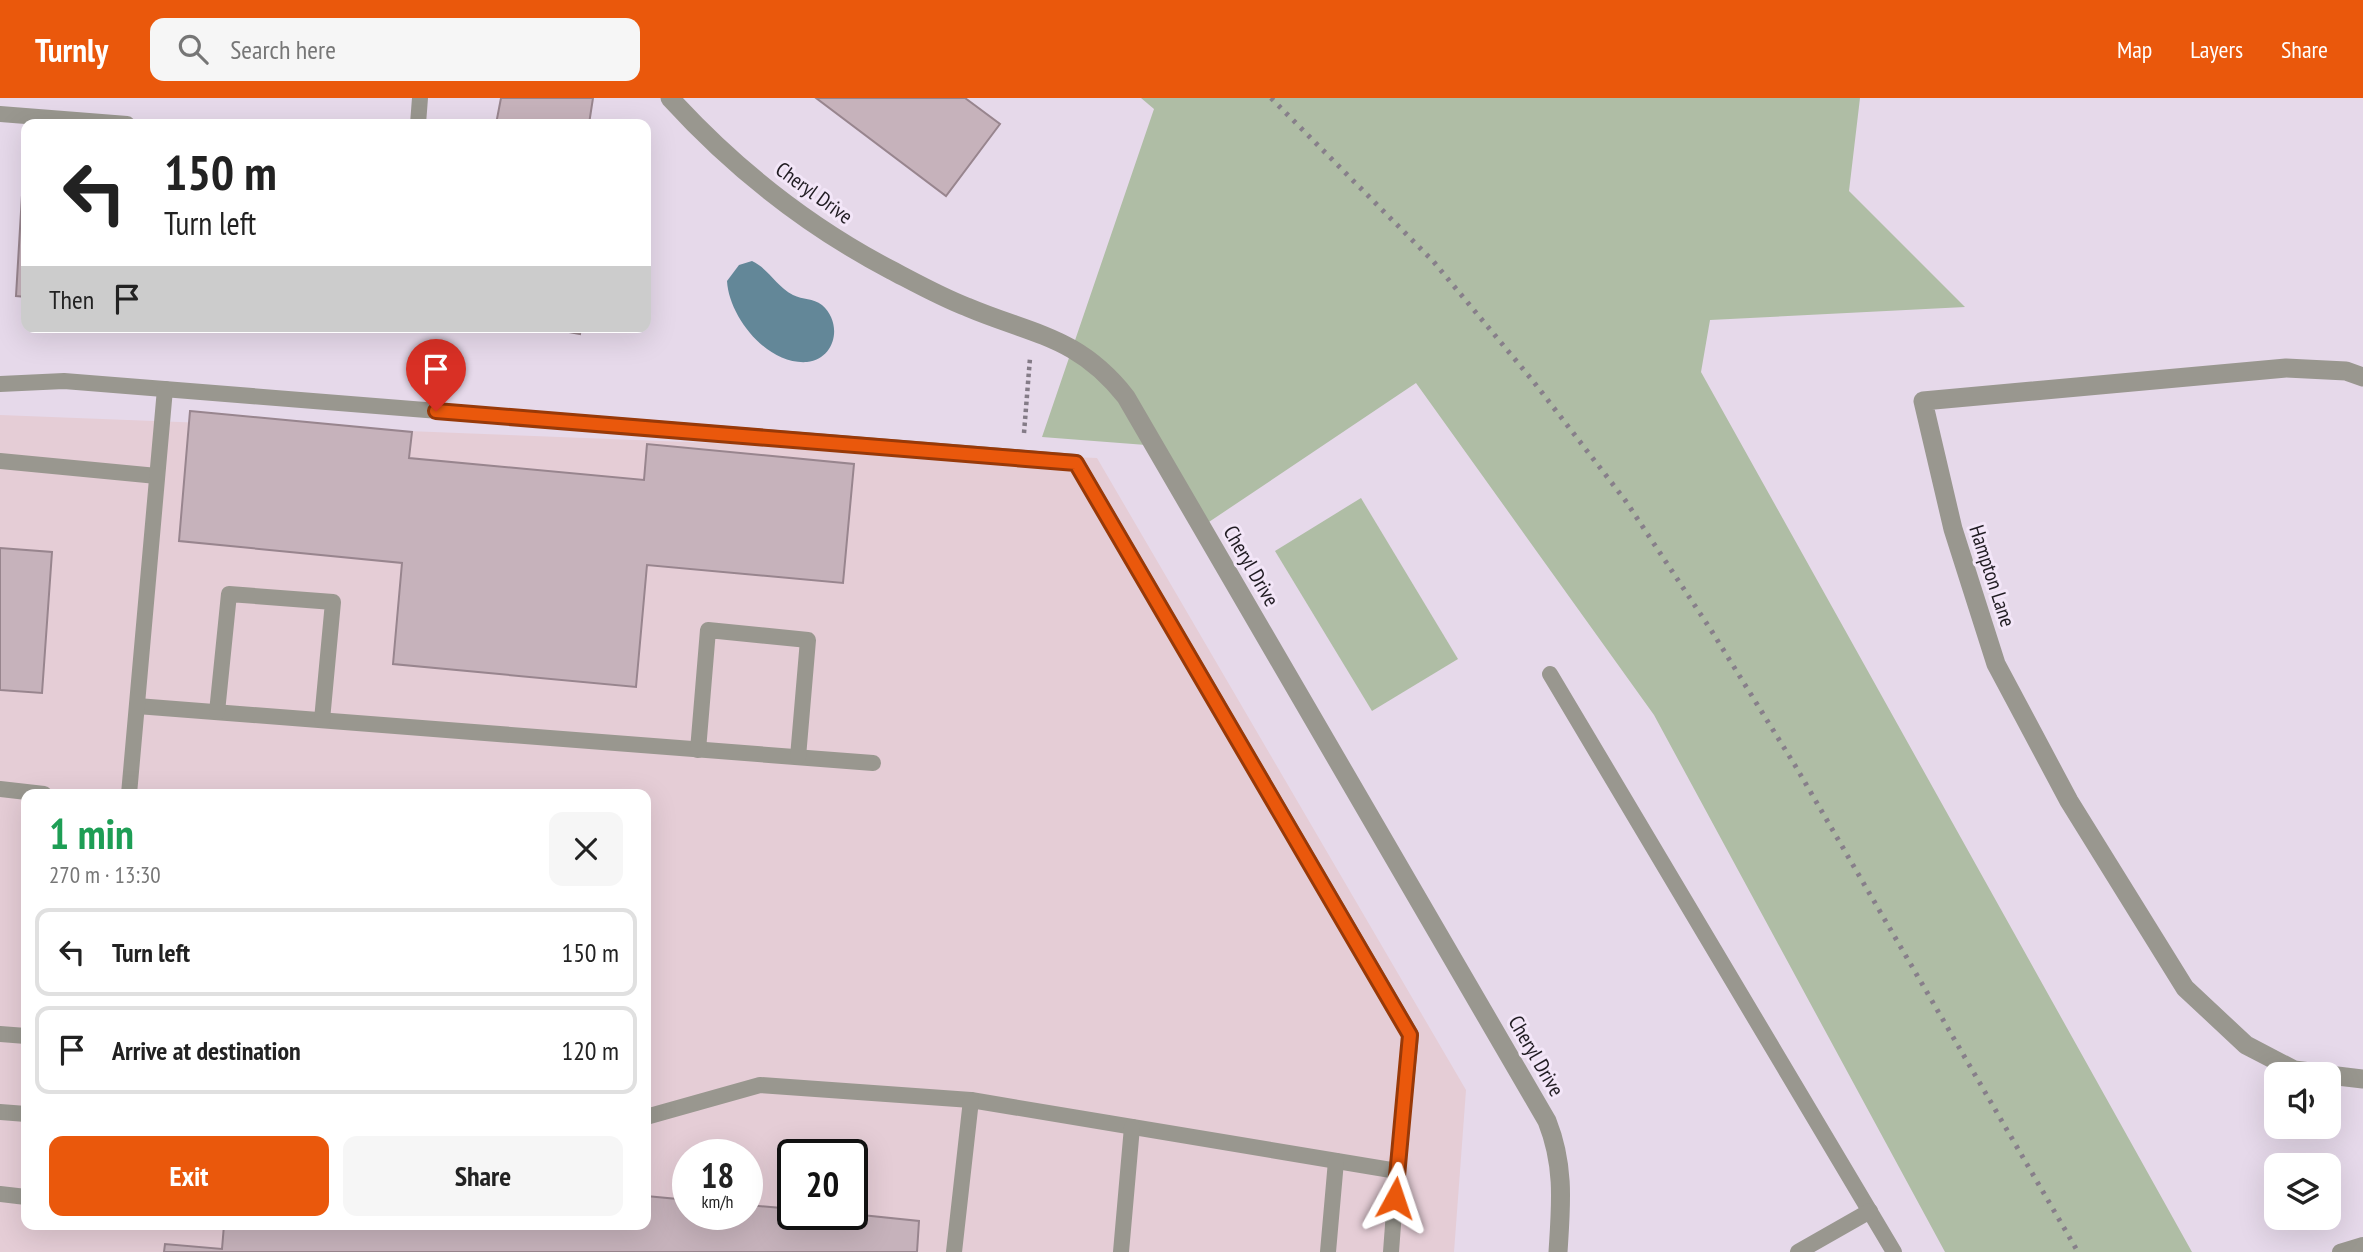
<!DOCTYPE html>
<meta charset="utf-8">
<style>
:root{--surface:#fff;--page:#f6f6f6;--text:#222;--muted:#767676;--line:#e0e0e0;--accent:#ea580c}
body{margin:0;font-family:"PT Sans Narrow",sans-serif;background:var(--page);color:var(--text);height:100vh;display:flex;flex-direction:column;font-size:26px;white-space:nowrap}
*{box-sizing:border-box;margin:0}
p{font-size:23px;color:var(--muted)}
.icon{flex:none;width:38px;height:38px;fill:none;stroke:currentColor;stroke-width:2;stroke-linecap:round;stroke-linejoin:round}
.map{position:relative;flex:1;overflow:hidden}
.panel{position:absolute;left:21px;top:691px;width:630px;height:441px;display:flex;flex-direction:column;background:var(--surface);border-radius:14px;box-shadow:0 7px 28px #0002}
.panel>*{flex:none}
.guide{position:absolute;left:21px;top:21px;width:630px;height:214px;border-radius:14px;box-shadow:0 7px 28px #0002;background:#fff;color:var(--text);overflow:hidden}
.buttons{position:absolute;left:2264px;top:964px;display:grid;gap:14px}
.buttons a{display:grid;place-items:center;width:77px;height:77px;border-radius:14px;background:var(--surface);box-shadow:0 7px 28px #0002;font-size:35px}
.speed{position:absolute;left:672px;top:1041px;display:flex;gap:14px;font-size:35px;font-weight:700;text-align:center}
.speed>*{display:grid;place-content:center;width:91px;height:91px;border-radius:50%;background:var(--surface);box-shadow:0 7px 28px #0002;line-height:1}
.speed small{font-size:18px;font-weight:400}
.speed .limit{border:4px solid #111;border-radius:10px;background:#fff;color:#111}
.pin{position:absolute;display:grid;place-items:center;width:60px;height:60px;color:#fff;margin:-72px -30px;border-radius:50% 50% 50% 0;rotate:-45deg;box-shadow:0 0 7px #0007}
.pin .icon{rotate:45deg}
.me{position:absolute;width:77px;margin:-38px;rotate:5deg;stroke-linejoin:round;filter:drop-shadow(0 0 5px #0008)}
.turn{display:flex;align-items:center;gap:24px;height:147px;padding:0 28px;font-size:32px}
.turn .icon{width:91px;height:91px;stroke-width:2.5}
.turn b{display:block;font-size:49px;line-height:60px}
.then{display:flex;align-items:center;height:66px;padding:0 28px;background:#0003;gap:14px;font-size:26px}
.round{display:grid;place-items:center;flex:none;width:74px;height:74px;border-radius:14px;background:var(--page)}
.overview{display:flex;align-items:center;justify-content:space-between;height:119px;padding:0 28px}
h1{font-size:42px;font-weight:800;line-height:52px;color:#1e9e55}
.button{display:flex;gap:14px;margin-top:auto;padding:14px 28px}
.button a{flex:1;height:80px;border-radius:14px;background:var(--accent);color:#fff;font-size:28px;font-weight:800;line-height:80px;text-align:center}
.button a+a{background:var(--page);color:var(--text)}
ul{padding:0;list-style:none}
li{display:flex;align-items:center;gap:21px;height:88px;margin:0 14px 10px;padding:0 14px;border:4px solid var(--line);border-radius:14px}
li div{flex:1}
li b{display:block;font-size:26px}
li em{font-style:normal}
header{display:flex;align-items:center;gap:42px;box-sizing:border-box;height:98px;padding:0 35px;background:var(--accent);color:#fff}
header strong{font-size:33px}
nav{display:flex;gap:38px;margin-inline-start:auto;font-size:24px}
.search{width:490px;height:63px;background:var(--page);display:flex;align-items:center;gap:18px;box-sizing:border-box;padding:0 24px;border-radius:14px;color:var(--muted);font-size:26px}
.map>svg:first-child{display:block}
</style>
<header>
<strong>Turnly</strong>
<div class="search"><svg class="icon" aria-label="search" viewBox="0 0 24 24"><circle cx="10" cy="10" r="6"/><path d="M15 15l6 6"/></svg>Search here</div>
<nav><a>Map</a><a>Layers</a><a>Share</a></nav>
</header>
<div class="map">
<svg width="2363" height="1154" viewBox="0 0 2363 1154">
<rect width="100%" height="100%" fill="#e6d9ea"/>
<path fill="#e5cdd6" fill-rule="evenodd" d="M 0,317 L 1097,360 L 1466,992 L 1454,1154 L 0,1154 ZM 26,696 L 646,696 L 646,1127 L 26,1127 ZM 688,1057 L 747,1057 L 747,1116 L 688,1116 ZM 793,1057 L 852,1057 L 852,1116 L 793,1116 Z"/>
<g fill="#afbda5">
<path d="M 1141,0 L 1860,0 L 1849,93 L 1965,209 L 1710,222 L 1701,274 L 2192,1154 L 1945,1154 L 1654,617 L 1416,285 L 1197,432 L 1146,347 L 1042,339 L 1154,11 Z"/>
<path d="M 1361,400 L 1458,561 L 1372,613 L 1275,453 Z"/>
</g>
<path fill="#638798" d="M 752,163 C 769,171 776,188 793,197 C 803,202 813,200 822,207 C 843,225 836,261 807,264 C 767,267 729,219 727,183 L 739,167 Z"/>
<g fill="#c6b2bb" stroke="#98858e" stroke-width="2">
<path d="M 501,0 L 593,0 L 589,26 L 496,26 Z"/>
<path d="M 816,0 L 965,0 L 1000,26 L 946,98 Z"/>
<path d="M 22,97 L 26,98 L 26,199 L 16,198 Z"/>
<path d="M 542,229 L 581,229 L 580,236 Z"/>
<path d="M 190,313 L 412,334 L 409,360 L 644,382 L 647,346 L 854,366 L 843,485 L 647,467 L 636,589 L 393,566 L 402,465 L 179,443 Z"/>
<path d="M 0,450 L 52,454 L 42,595 L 0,592 Z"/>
<path d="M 646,1098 L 688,1102 L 688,1116 L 747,1116 L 747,1107 L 793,1111 L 793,1116 L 852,1116 L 919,1123 L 917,1154 L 164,1154 L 165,1146 L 222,1151 L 224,1127 L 646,1127 Z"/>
</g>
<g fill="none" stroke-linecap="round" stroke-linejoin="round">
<path stroke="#847b87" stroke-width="4.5" stroke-dasharray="3.5 3.5" stroke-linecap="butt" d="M 1024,335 L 1030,260"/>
<g stroke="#99978f" stroke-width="16">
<path d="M 0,16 L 127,26"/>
<path d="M 418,26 L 420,0"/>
<path d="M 0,286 L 64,283 L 1076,364 L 1411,937 L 1397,1073"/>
<path d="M 0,363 L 157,378"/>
<path d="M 1550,576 L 1894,1154"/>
<path d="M 137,608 L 873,665"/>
<path d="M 217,614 L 229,496 L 333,504 L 322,622"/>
<path d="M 698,652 L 708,532 L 808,542 L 798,659"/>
<path d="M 0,691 L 44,696"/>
<path d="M 129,696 L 165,291"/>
<path d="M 0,936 L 26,938"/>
<path d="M 0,1014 L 26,1016"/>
<path d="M 646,1019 L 760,987 L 971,1002 L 1397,1073 L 1391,1154"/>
<path d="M 0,1096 L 26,1099"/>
<path d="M 954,1154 L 971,1002"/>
<path d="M 1121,1154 L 1132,1029"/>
<path d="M 1328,1154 L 1336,1063"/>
<path d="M 1798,1154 L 1870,1113"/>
<path d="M 2340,1154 L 2363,1147"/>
</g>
<g stroke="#99978f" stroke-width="19">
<path d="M 670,0 C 733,69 807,128 891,172 C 916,185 941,199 967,209 C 1033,237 1078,238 1126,299 L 1547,1023 C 1565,1068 1561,1107 1558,1154"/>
<path d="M 2327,976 L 2294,972 L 2246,947 L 2185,890 L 2069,703 L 1996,566 L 1953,431 L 1923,303 L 2286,270 L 2346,273 L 2363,279"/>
<path d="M 2329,977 L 2363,981"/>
</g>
<path stroke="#877f8a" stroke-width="5" stroke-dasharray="3.5 7" stroke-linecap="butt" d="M 1271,0 L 1433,163 L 1533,283 L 1625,402 L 1711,532 L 1796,669 L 2078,1154"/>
</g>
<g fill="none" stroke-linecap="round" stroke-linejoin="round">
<defs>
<path id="route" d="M 436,313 L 1076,365 L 1410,937 L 1395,1100"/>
</defs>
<use href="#route" stroke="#983908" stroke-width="18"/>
<use href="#route" stroke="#ea580c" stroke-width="12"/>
</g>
<g text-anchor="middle" stroke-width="6" stroke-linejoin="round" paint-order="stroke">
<g font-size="21" fill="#201c22" stroke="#f3e6f8">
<text transform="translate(814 95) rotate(36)" y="7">Cheryl Drive</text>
<text transform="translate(1251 468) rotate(60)" y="7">Cheryl Drive</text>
<text transform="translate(1992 478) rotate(72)" y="7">Hampton Lane</text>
<text transform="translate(1536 958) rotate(60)" y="7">Cheryl Drive</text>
</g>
</g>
</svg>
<div class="buttons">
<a><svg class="icon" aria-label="sound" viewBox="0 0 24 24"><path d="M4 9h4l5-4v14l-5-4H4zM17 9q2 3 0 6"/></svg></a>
<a><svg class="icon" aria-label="layers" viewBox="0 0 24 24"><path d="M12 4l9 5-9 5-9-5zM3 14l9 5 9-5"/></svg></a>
</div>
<div class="speed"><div>18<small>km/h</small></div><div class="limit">20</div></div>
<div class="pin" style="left:436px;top:313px;background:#d93025"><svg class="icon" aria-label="arrive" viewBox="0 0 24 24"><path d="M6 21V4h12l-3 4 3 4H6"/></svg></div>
<svg class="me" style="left:1395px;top:1100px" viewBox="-20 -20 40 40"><path d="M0-17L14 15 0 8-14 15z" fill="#ea580c" stroke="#fff" stroke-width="4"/></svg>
<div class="guide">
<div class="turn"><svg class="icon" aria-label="left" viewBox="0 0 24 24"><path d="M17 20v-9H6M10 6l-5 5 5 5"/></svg><div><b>150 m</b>Turn left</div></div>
<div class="then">Then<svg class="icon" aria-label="arrive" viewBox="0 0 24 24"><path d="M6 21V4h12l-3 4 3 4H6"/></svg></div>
</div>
<section class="panel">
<div class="overview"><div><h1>1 min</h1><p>270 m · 13:30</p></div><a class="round"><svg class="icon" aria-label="close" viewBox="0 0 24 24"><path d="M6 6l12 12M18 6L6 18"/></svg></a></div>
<ul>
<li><svg class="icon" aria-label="left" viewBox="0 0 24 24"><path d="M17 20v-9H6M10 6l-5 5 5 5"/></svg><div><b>Turn left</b></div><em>150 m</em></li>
<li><svg class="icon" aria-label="arrive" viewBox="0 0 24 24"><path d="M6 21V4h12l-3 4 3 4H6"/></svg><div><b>Arrive at destination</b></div><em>120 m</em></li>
</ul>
<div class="button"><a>Exit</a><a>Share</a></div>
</section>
</div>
